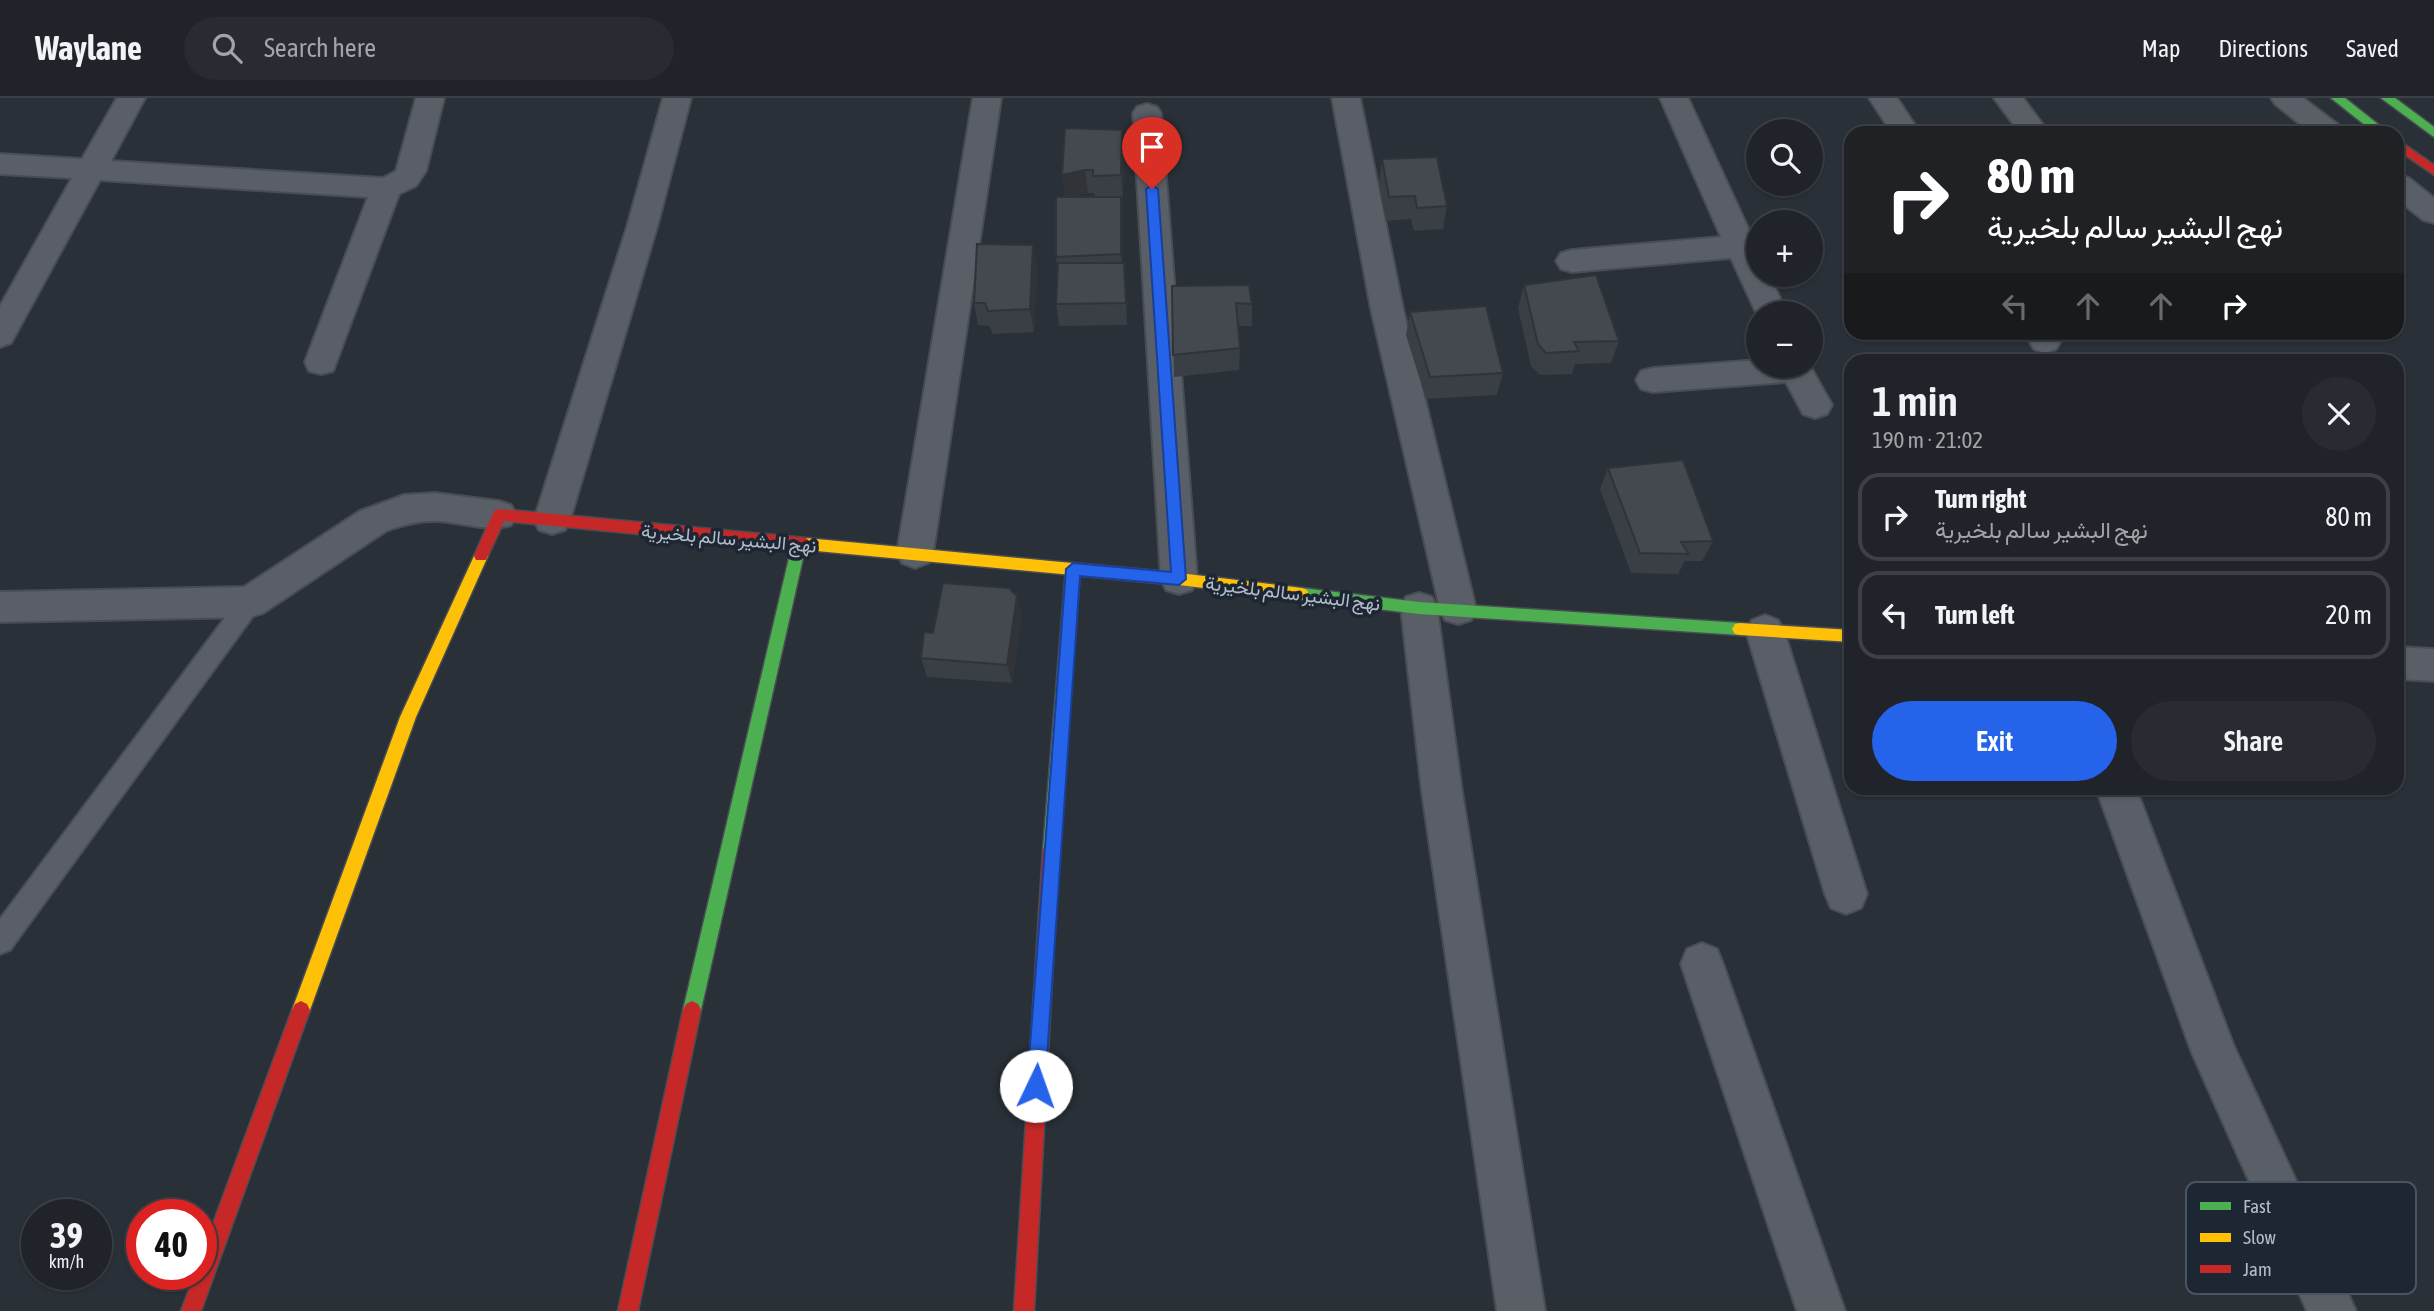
<!DOCTYPE html>
<meta charset="utf-8">
<style>
:root{--surface:#20242a;--page:#282c32;--text:#f1f3f6;--muted:#a2a4a8;--line:#3d4147;--accent:#2563eb}
body{margin:0;font-family:"Asap Condensed",Vazirmatn,sans-serif;background:var(--page);color:var(--text);height:100vh;display:flex;flex-direction:column;font-size:26px;white-space:nowrap}
*{box-sizing:border-box;margin:0}
p{font-size:23px;color:var(--muted)}
.icon{flex:none;width:38px;height:38px;fill:none;stroke:currentColor;stroke-width:2;stroke-linecap:round;stroke-linejoin:round}
.map{position:relative;flex:1;overflow:hidden}
.sheet{position:absolute;left:1844px;top:256px;width:560px;height:441px;display:flex;flex-direction:column;background:var(--surface);border-radius:21px;box-shadow:0 2px 5px #0004,0 0 0 2px var(--line)}
.sheet>*{flex:none}
.banner{position:absolute;left:1844px;top:28px;width:560px;height:214px;border-radius:21px;box-shadow:0 2px 5px #0004,0 0 0 2px var(--line);background:#202124;color:#fff;overflow:hidden}
.controls{position:absolute;left:1746px;top:21px;display:grid;gap:14px}
.controls a{display:grid;place-items:center;width:77px;height:77px;border-radius:50%;background:var(--surface);box-shadow:0 2px 5px #0004,0 0 0 2px var(--line);font-size:35px}
.speed{position:absolute;left:21px;top:1101px;display:flex;gap:14px;font-size:35px;font-weight:700;text-align:center}
.speed>*{display:grid;place-content:center;width:91px;height:91px;border-radius:50%;background:var(--surface);box-shadow:0 2px 5px #0004,0 0 0 2px var(--line);line-height:1}
.speed small{font-size:18px;font-weight:400}
.speed .limit{border:10px solid #d22;background:#fff;color:#111}
.pin{position:absolute;display:grid;place-items:center;width:60px;height:60px;color:#fff;margin:-72px -30px;border-radius:50% 50% 50% 0;rotate:-45deg;box-shadow:0 0 7px #0007}
.pin .icon{rotate:45deg}
.me{position:absolute;width:77px;margin:-38px;rotate:3deg;stroke-linejoin:round;filter:drop-shadow(0 0 5px #0008)}
.turn{display:flex;align-items:center;gap:24px;height:147px;padding:0 28px;font-size:32px}
.turn .icon{width:91px;height:91px;stroke-width:2.5}
.turn b{display:block;font-size:49px;line-height:60px}
.lanes{display:flex;align-items:center;height:66px;padding:0 28px;background:#0003;justify-content:center;gap:35px;direction:ltr}
.lanes .off{opacity:.35}
.round{display:grid;place-items:center;flex:none;width:74px;height:74px;border-radius:37px;background:var(--page)}
.summary{display:flex;align-items:center;justify-content:space-between;height:119px;padding:0 28px}
h1{font-size:42px;font-weight:600;line-height:52px}
.cta{display:flex;gap:14px;margin-top:auto;padding:14px 28px}
.cta a{flex:1;height:80px;border-radius:42px;background:var(--accent);color:#fff;font-size:28px;font-weight:600;line-height:80px;text-align:center}
.cta a+a{background:var(--page);color:var(--text)}
ul{padding:0;list-style:none}
li{display:flex;align-items:center;gap:21px;height:88px;margin:0 14px 10px;padding:0 14px;border:4px solid var(--line);border-radius:21px}
li div{flex:1}
li b{display:block;font-size:26px}
li em{font-style:normal}
header{display:flex;align-items:center;gap:42px;box-sizing:border-box;height:98px;padding:0 35px;background:var(--surface);border-bottom:2px solid var(--line)}
header strong{font-size:33px}
nav{display:flex;gap:38px;margin-inline-start:auto;font-size:24px}
.search{width:490px;height:63px;background:var(--page);display:flex;align-items:center;gap:18px;box-sizing:border-box;padding:0 24px;border-radius:38px;color:var(--muted);font-size:26px}
.map>svg:first-child{display:block}
</style>
<header>
<strong>Waylane</strong>
<div class="search"><svg class="icon" aria-label="search" viewBox="0 0 24 24"><circle cx="10" cy="10" r="6"/><path d="M15 15l6 6"/></svg>Search here</div>
<nav><a>Map</a><a>Directions</a><a>Saved</a></nav>
</header>
<div class="map">
<svg width="2434" height="1213" viewBox="0 0 2434 1213">
<rect width="100%" height="100%" fill="#2a3038"/>
<g fill="none" stroke-linecap="round" stroke-linejoin="round">
<defs>
<path id="lane" d="M 250,494 L 258,497 L 262,504 L 258,511 L 10,852 L 0,856 L 0,821 L 242,497 Z"/>
<g id="street">
<path d="M 117,0 L 145,0 L 111,63 L 383,80 L 396,73 L 416,0 L 444,0 L 426,73 L 416,88 L 399,96 L 333,273 L 321,276 L 309,273 L 305,264 L 368,99 L 100,82 L 11,245 L 0,249 L 0,208 L 72,80 L 0,76 L 0,56 L 82,61 Z"/>
<path d="M 663,0 L 691,0 L 657,129 L 570,422 L 565,432 L 552,436 L 539,432 L 534,422 L 627,129 Z"/>
<path d="M 973,0 L 1001,0 L 933,455 L 928,465 L 915,470 L 902,465 L 897,455 Z"/>
<path d="M 1332,0 L 1360,0 L 1403,211 L 1476,511 L 1471,522 L 1458,526 L 1445,522 L 1440,511 L 1371,211 Z"/>
<path d="M 1660,0 L 1688,0 L 1759,154 L 1759,177 L 1769,177 L 1787,215 L 1759,215 L 1759,221 L 1731,160 L 1572,174 L 1561,171 L 1556,163 L 1561,155 L 1572,152 L 1721,139 Z"/>
<path d="M 1869,0 L 1897,0 L 1920,35 L 1892,35 Z"/>
<path d="M 1994,0 L 2023,0 L 2049,35 L 2020,35 Z"/>
<path d="M 2271,0 L 2303,0 L 2340,28 L 2344,35 L 2311,35 L 2275,6 Z"/>
<path d="M 1147,6 L 1157,9 L 1161,15 L 1197,481 L 1192,492 L 1179,496 L 1166,492 L 1161,481 L 1133,15 L 1137,9 Z"/>
<path d="M 2398,77 L 2409,80 L 2434,100 L 2434,125 L 2423,122 L 2398,102 Z"/>
<path d="M 2024,234 L 2056,234 L 2061,243 L 2056,251 L 2045,255 L 2034,251 Z"/>
<path d="M 1759,262 L 1759,268 L 1810,268 L 1832,307 L 1827,316 L 1815,320 L 1803,316 L 1786,284 L 1653,294 L 1641,291 L 1636,282 L 1641,273 L 1653,270 Z"/>
<path d="M 435,395 L 499,403 L 511,407 L 517,417 L 511,427 C 487,435 460,423 434,423 C 416,423 402,427 386,433 L 263,515 L 250,519 L 0,524 L 0,494 L 244,489 L 360,413 L 404,397 Z"/>
<path d="M 1419,495 L 1432,499 L 1437,510 L 1462,694 L 1545,1213 L 1497,1213 L 1422,694 L 1401,510 L 1406,499 Z"/>
<path d="M 1765,517 L 1778,522 L 1784,533 L 1867,796 L 1861,810 L 1846,816 L 1831,810 L 1825,796 L 1746,533 L 1752,522 Z"/>
<path d="M 2398,549 L 2434,551 L 2434,583 L 2398,581 Z"/>
<path d="M 2096,690 L 2136,690 L 2233,946 L 2356,1213 L 2307,1213 L 2192,955 Z"/>
<path d="M 1702,845 L 1717,851 L 1723,866 L 1845,1213 L 1797,1213 L 1681,866 L 1687,851 Z"/>
</g>
<g id="fast">
<path d="M 2331,0 L 2345,0 L 2389,35 L 2375,35 Z"/>
<path d="M 2381,0 L 2395,0 L 2434,29 L 2434,39 Z"/>
<path d="M 799,441 L 806,447 L 701,912 L 698,918 L 692,921 L 686,918 L 683,912 L 792,447 Z"/>
<path d="M 1073,465 L 1080,471 L 1059,752 L 1057,757 L 1051,760 L 1045,757 L 1043,752 L 1066,471 Z"/>
<path d="M 1302,490 L 1419,504 L 1740,525 L 1745,526 L 1748,531 L 1745,536 L 1740,537 L 1419,516 L 1302,502 L 1297,500 L 1295,496 L 1297,492 Z"/>
</g>
<g id="slow">
<path d="M 806,440 L 1179,475 L 1302,490 L 1307,492 L 1309,496 L 1307,500 L 1302,502 L 1179,487 L 806,452 L 799,446 Z"/>
<path d="M 481,452 L 488,458 L 416,619 L 310,912 L 307,918 L 301,921 L 295,918 L 292,912 L 400,619 L 474,458 Z"/>
<path d="M 1740,525 L 1852,532 L 1852,544 L 1740,537 L 1735,536 L 1732,531 L 1735,526 Z"/>
</g>
<g id="jam">
<path d="M 2398,42 L 2434,67 L 2434,77 L 2398,52 Z"/>
<path d="M 499,411 L 806,440 L 813,446 L 806,452 L 504,423 L 486,462 L 476,462 L 474,458 L 494,413 Z"/>
<path d="M 1051,744 L 1057,747 L 1059,752 L 1034,1213 L 1014,1213 L 1043,752 L 1045,747 Z"/>
<path d="M 301,903 L 307,906 L 310,912 L 201,1213 L 181,1213 L 195,1176 L 201,1176 L 201,1158 L 292,912 L 295,906 Z"/>
<path d="M 692,903 L 698,906 L 701,912 L 638,1213 L 618,1213 L 683,912 L 686,906 Z"/>
</g>
</defs>
<use href="#lane" stroke="#484c53" stroke-width="4"/>
<use href="#street" stroke="#484c53" stroke-width="4"/>
<use href="#fast" stroke="#484c53" stroke-width="3"/>
<use href="#slow" stroke="#484c53" stroke-width="3"/>
<use href="#jam" stroke="#484c53" stroke-width="3"/>
<use href="#lane" fill="#5a5e66" fill-rule="evenodd"/>
<use href="#street" fill="#5a5e66" fill-rule="evenodd"/>
<use href="#fast" fill="#4caf50" fill-rule="evenodd"/>
<use href="#slow" fill="#ffc107" fill-rule="evenodd"/>
<use href="#jam" fill="#c62828" fill-rule="evenodd"/>
</g>
<g fill="#3a3f45" fill-rule="evenodd">
<path d="M 1124,55 L 1123,100 L 1122,100 L 1123,122 L 1123,165 L 1126,187 L 1127,227 L 1059,228 L 1056,206 L 1058,173 L 1056,159 L 1065,99 L 1062,77 ZM 1088,95 L 1094,95 L 1095,99 L 1070,99 Z"/>
<path d="M 1382,61 L 1447,108 L 1443,131 L 1414,133 L 1411,121 L 1386,123 L 1379,85 Z"/>
<path d="M 1037,170 L 1034,234 L 993,236 L 989,228 L 978,227 L 974,205 Z"/>
<path d="M 1524,187 L 1619,243 L 1611,265 L 1575,266 L 1572,276 L 1540,277 L 1531,268 L 1518,210 Z"/>
<path d="M 1172,188 L 1252,206 L 1252,228 L 1238,228 L 1240,250 L 1239,272 L 1174,279 Z"/>
<path d="M 1410,214 L 1503,275 L 1497,297 L 1426,301 L 1406,237 Z"/>
<path d="M 1852,278 L 1852,313 L 1844,291 Z"/>
<path d="M 1608,370 L 1713,443 L 1702,463 L 1685,463 L 1678,476 L 1631,475 L 1600,391 Z"/>
<path d="M 1022,517 L 1012,585 L 927,579 L 921,560 L 933,535 Z"/>
</g>
<g fill="#303338">
<path d="M 1122,32 L 1124,55 L 1123,100 L 1121,77 Z"/>
<path d="M 1085,72 L 1088,95 L 1065,100 L 1062,77 Z"/>
<path d="M 1121,99 L 1123,122 L 1123,179 L 1121,156 Z"/>
<path d="M 1033,147 L 1037,170 L 1034,234 L 1030,211 Z"/>
<path d="M 1124,165 L 1126,187 L 1127,227 L 1126,205 Z"/>
<path d="M 1017,498 L 1022,517 L 1012,585 L 1007,567 Z"/>
</g>
<g fill="#444950" stroke="#303338" stroke-width="2">
<path d="M 1065,30 L 1122,32 L 1121,77 L 1093,78 L 1093,72 L 1085,72 L 1062,77 Z"/>
<path d="M 1437,59 L 1447,108 L 1417,110 L 1415,98 L 1389,99 L 1382,61 Z"/>
<path d="M 1056,99 L 1121,99 L 1121,156 L 1056,159 Z"/>
<path d="M 977,146 L 1033,147 L 1030,211 L 988,213 L 985,205 L 974,205 Z"/>
<path d="M 1058,165 L 1124,165 L 1126,205 L 1056,206 Z"/>
<path d="M 1596,177 L 1619,243 L 1574,244 L 1579,253 L 1546,255 L 1538,246 L 1524,187 Z"/>
<path d="M 1249,187 L 1252,206 L 1236,205 L 1240,250 L 1173,257 L 1172,188 Z"/>
<path d="M 1486,208 L 1503,275 L 1430,279 L 1410,214 Z"/>
<path d="M 1683,362 L 1713,443 L 1681,444 L 1689,456 L 1640,455 L 1608,370 Z"/>
<path d="M 943,485 L 1009,490 L 1017,498 L 1007,567 L 921,560 L 924,534 L 933,535 Z"/>
</g>
<path fill="#2563eb" stroke="#184099" stroke-width="2" d="M 1152,87 L 1158,91 L 1186,481 L 1179,487 L 1080,478 L 1045,988 L 1043,994 L 1036,997 L 1029,994 L 1027,988 L 1066,471 L 1073,465 L 1171,474 L 1146,91 Z"/>
<g text-anchor="middle" stroke-width="7" stroke-linejoin="round" paint-order="stroke">
<g font-size="19" fill="#b4bcc9" stroke="#1d2633">
<text transform="translate(729 440) rotate(5)" y="7">نهج البشير سالم بلخيرية</text>
<text transform="translate(1293 495) rotate(7)" y="7">نهج البشير سالم بلخيرية</text>
</g>
</g>
<rect x="2186" y="1084" width="230" height="112" rx="10" fill="#1d2633" stroke="#4a5360" stroke-width="2"/>
<rect x="2200" y="1104" width="31" height="8" fill="#4caf50"/>
<rect x="2200" y="1135" width="31" height="9" fill="#ffc107"/>
<rect x="2200" y="1167" width="31" height="8" fill="#c62828"/>
<g font-size="19" fill="#b4bcc9">
<text x="2243" y="1115">Fast</text>
<text x="2243" y="1146">Slow</text>
<text x="2243" y="1178">Jam</text>
</g>
</svg>
<div class="controls">
<a><svg class="icon" aria-label="search" viewBox="0 0 24 24"><circle cx="10" cy="10" r="6"/><path d="M15 15l6 6"/></svg></a>
<a>+</a>
<a>−</a>
</div>
<div class="speed"><div>39<small>km/h</small></div><div class="limit">40</div></div>
<div class="pin" style="left:1152px;top:91px;background:#d93025"><svg class="icon" aria-label="arrive" viewBox="0 0 24 24"><path d="M6 21V4h12l-3 4 3 4H6"/></svg></div>
<svg class="me" style="left:1036px;top:988px" viewBox="-20 -20 40 40"><circle r="19" fill="#fff"/><path d="M0-13L10 11 0 6-10 11z" fill="#2563eb"/></svg>
<div class="banner">
<div class="turn"><svg class="icon" aria-label="right" viewBox="0 0 24 24"><path d="M7 20v-9h11M14 6l5 5-5 5"/></svg><div><b>80 m</b>نهج البشير سالم بلخيرية</div></div>
<div class="lanes"><svg class="icon off" aria-label="left" viewBox="0 0 24 24"><path d="M17 20v-9H6M10 6l-5 5 5 5"/></svg><svg class="icon off" aria-label="ahead" viewBox="0 0 24 24"><path d="M12 20V5M6 11l6-6 6 6"/></svg><svg class="icon off" aria-label="ahead" viewBox="0 0 24 24"><path d="M12 20V5M6 11l6-6 6 6"/></svg><svg class="icon" aria-label="right" viewBox="0 0 24 24"><path d="M7 20v-9h11M14 6l5 5-5 5"/></svg></div>
</div>
<section class="sheet">
<div class="summary"><div><h1>1 min</h1><p>190 m · 21:02</p></div><a class="round"><svg class="icon" aria-label="close" viewBox="0 0 24 24"><path d="M6 6l12 12M18 6L6 18"/></svg></a></div>
<ul>
<li><svg class="icon" aria-label="right" viewBox="0 0 24 24"><path d="M7 20v-9h11M14 6l5 5-5 5"/></svg><div><b>Turn right</b><p>نهج البشير سالم بلخيرية</p></div><em>80 m</em></li>
<li><svg class="icon" aria-label="left" viewBox="0 0 24 24"><path d="M17 20v-9H6M10 6l-5 5 5 5"/></svg><div><b>Turn left</b></div><em>20 m</em></li>
</ul>
<div class="cta"><a>Exit</a><a>Share</a></div>
</section>
</div>
